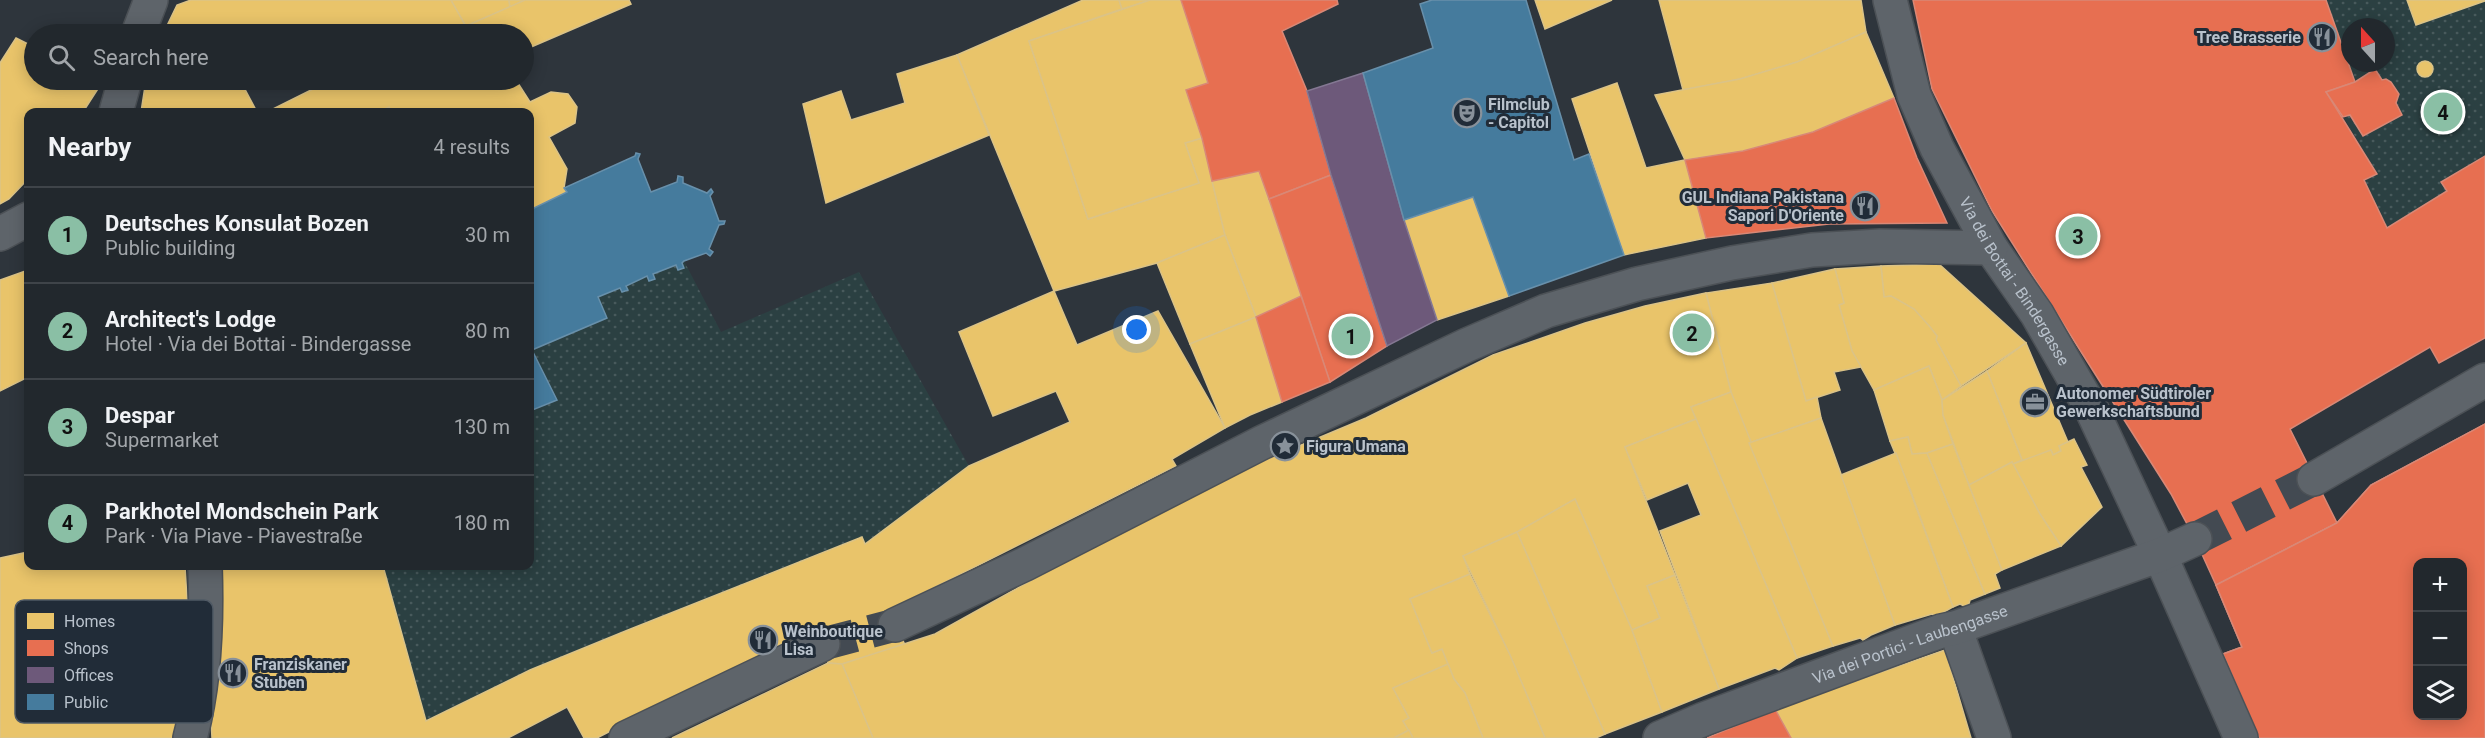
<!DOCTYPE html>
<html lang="en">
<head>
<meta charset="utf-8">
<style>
  body { margin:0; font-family:Roboto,sans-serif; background:#2a3035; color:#f1f3f6 }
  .controls { position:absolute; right:18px; bottom:18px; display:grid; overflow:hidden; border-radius:12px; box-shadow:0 3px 15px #0003 }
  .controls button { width:54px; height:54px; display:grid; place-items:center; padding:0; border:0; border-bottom:2px solid #3f4449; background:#22282d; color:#f1f3f6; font:30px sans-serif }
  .compass { position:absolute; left:2341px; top:18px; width:54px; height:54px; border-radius:50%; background:#22282d; box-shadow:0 3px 15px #0003; rotate:339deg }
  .you { position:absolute; left:1137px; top:330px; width:21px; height:21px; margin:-15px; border:4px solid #fff; border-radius:50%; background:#1a73e8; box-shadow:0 0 0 9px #1a73e833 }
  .badge { display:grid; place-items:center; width:39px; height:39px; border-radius:50%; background:#8abfa5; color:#111; font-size:20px; font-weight:700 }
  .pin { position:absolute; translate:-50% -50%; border:3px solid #fff; box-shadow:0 2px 6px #0006 }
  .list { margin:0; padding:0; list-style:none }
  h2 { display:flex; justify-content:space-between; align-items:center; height:78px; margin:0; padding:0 24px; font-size:26px }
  h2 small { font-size:20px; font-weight:400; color:#a2a6aa }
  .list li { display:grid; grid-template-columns:39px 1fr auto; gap:18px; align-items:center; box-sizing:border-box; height:96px; padding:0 24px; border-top:2px solid #3f4449 }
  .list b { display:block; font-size:22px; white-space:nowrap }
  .list p { margin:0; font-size:20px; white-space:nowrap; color:#a2a6aa }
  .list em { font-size:20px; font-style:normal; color:#a2a6aa }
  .icon { flex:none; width:33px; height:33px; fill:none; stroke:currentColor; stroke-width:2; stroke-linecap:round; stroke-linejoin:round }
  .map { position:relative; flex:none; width:2485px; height:738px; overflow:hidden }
  .search { position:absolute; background:#22282d; box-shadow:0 3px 15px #0003; left:24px; top:24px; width:510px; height:66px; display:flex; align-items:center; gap:15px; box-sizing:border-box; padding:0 21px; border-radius:33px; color:#a2a6aa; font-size:22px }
  .panel { position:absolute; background:#22282d; box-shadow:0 3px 15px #0003; left:24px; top:108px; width:510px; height:462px; border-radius:12px }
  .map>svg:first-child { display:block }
</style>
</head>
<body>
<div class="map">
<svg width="2485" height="738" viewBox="0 0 2485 738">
  <defs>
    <pattern id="park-dots" width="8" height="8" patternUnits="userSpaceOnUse" patternTransform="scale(1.5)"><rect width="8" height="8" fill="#2b4042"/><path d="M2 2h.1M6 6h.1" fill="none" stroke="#485a5c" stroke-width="1.8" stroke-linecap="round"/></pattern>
  </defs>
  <rect width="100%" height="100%" fill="#2e353c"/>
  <g fill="url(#park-dots)" fill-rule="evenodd">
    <path d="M2326,0h81l9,24 69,-23v155l-44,26 6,9 -60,37 -23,-48 13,-7 -33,-55 6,-3 13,21 39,-21 -6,-12 3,-9 -8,-12 -5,-3 -4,1 -7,-11 -20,13zM2350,27h36v36h-36z"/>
    <path d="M684,261l37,71 138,-60 110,194 -104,78 -3,-7 -332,133 -104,51 -43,-155h147v-155l27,-11 -25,-50 75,-32 -9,-21 22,-9 2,4 5,-2 -1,-4 21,-10 2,5 6,-2 -2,-5 23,-9 2,5 5,-2 -1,-5z"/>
  </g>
  <g fill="#e9c46a" stroke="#dbc387" stroke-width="1.5">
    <path d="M191,0h260l19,34h-126l-4,-8 -16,8h-161l14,-29z"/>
    <path d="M451,0h58l1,7 -44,19z"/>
    <path d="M509,0h16l-15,7z"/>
    <path d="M525,0h104l2,4 -107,46v-16h-54l-4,-8z"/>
    <path d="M1083,0h36l3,9 -93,32 59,178 111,-36 -14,-40 17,-5 23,97 -68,28 -103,28 -97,-236z"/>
    <path d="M1119,0h31l-28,9z"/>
    <path d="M1150,0h31l27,83 -22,7 16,48 -17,5 14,40 -111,36 -59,-178z"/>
    <path d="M1535,0h77l-67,29z"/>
    <path d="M1659,0h202l5,32 -69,30 -57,17 -57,11z"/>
    <path d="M2407,0h78v1l-69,24z"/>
    <path d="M1866,32l28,66 -81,34 -70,19 -58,9 -30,-65 85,-16 57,-17z"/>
    <path d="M16,38l18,9v33l69,1 -20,31h-55v67l-19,20 -9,5v-141z"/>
    <path d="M957,55l32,80 -163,68 -23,-99 38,-13 10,29 54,-17 -8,-29z"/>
    <circle cx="2425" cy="69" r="8"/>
    <path d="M146,80h94l17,32h-116z"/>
    <path d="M331,80h185l14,22 21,-10 17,2 9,13 -2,16 -26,14 18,32 -3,19 3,4 -37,18v-98h-138l-3,-5 -11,5h-111z"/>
    <path d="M1617,83l29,85 39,-8 21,78 -82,17 -52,-156z"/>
    <path d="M1259,171l42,125 -45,21 -31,-82 -13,-54z"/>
    <path d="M1473,197l36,99 -72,24 -33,-100z"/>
    <path d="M1225,235l31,82 -66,27 -33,-81z"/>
    <path d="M1939,264l87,79 -65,43 -25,-46 1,-4 -7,-9 -16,-18 -23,-13 -7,1 -3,-31z"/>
    <path d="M1881,266l3,31 7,-1 23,13 16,18 7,9 -1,4 25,46 -19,14 -13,-34 -55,24 -22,-39 -13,-46 5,-2 -9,-34z"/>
    <path d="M1835,269l9,34 -5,2 13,46 9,16 -27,5 6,18 -34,11 -34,-118z"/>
    <path d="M28,270v107l-28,14v-111z"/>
    <path d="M1772,283l34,118 11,-4 4,21 -72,25 -18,-51 -25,-99z"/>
    <path d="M1054,291l23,54 81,-34 67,117 -53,31 4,7 -287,144 16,35 -63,19 -14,-1 -13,-36 -218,111h-13l-17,-31 -59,31h-296l-3,-54 5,-118h169l43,155 104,-51 98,-40 234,-93 3,7 104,-78 101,-44 -14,-31 -63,25 -34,-84z"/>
    <path d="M1706,293l25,99 -40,15 5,12 -71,28 50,128 -28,11 13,32 -28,12 -57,-131 -58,33 -54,24 7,18 -60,25 22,54 10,-4 6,15 -55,24 16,30 -6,3 6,9 -15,8h-521l-31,-74 93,-30 176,-98 121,-62 134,-56 127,-63 92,-32 60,-17z"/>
    <path d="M1256,317l26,85 -32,13 -25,13 -35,-84z"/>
    <path d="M2026,343l42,99 -9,4 2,5 -8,4 -2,-5 -28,12 -36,-91z"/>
    <path d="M1929,366l13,34 1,15 10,29 -26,9 -15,1 -4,-17 -18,4 -16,-51z"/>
    <path d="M1987,371l35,89 -9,4 -1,-2 -43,23 -26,-70 -1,-15z"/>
    <path d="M1731,392l102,254 -36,12 -106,-251z"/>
    <path d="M1821,418l74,207 -24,10 -8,5 -3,-2 -27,8 -84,-203z"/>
    <path d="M1696,419l101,239 -18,12 -4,-2 -56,21 -59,-158 41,-16 -13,-32 -41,17 -22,-53z"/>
    <path d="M1908,437l4,17 15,-1 58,141 -15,6 -1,4 -5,2 -4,-2 -7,3 -43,-118 -20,-48z"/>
    <path d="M2074,439l13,26 -6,2 21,40 -41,39 -21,-32 -27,-50 38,-14 2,5 8,-4 -2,-5z"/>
    <path d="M1953,444l49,126 -7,4 5,14 -15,6 -58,-141z"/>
    <path d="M1896,453l57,154 -16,9 -5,-2 -37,11 -54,-150z"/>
    <path d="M2012,462l28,52 21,32 -59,24 -33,-85z"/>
    <path d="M1575,499l57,131 30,82 -57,22 -88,-202z"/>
    <path d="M1517,532l88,202 -9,4h-51l-35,-83 -47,-99z"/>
    <path d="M28,552v14h157l4,68 -8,104h-181v-180z"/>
    <path d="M1470,574l40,81 35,83h-62l-18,-45 -11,-14 -12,-30 -10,4 -22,-54z"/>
    <path d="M1675,575l44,114 -57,23 -30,-82 28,-12 -13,-32z"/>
    <path d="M1945,650l26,88h-180l-16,-29z"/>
    <path d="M828,663l14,1 31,74h-201z"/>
    <path d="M1448,664l6,15 11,14 18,45h-70l-10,-17 6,-3 -16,-30z"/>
    <path d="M1409,730l4,8h-19z"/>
  </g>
  <g fill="#e76f51" stroke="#d98876" stroke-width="1.5" fill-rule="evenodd">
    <path d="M1181,0h156l1,4 -56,27 25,60 24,84 -62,24 -10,-28 -47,10 -10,-43 -16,-48 22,-7z"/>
    <path d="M1913,0h413l29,82 -29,10 51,82 -13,6 23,48 60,-37 -6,-9 44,-26v182l-46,25 -9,-16 -140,82 47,94 -121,62 -21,-46 -24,-45 -179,-283 -60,-122z"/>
    <path d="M2375,69l7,11 4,-1 5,3 8,12 -3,9 6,12 -39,21 -13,-21 -7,2 -17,-25 29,-10z"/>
    <path d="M1894,98l23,60 30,65 -118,1 -123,14 -21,-78 58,-9 70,-19z"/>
    <path d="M1331,175l56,171 -57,36 -61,-183z"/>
    <path d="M1301,296l29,86 -48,20 -26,-85z"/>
    <path d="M2485,424v314h-226l-36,-84 19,-7 -26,-62 121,-62 34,-38zM2418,562h44v109l5,9 -5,3v33h-44v-11l-18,9 -27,-52 45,-23z"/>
    <path d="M2485,424v314h-226l-36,-84 19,-7 -26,-62 121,-62 34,-38zM2418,562h44v154h-44z"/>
    <path d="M1775,709l16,29h-84z"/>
  </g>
  <path fill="#6d597a" stroke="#847893" stroke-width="1.5" d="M1363,73l41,147 33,100 -50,26 -56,-171 -24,-84z"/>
  <g fill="#457b9d" stroke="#6890ab" stroke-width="1.5">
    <path d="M1432,0h94l48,160 15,-6 35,101 -115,41 -36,-99 -69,23 -41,-147 70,-25 -13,-44z"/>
    <path d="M636,153l4,1 -2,5 13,33 26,-10 1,-6 5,1v6l24,10 4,-4 2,3 -3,4 9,25h6l-1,3 -5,1 -10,24 4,3 -3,4 -4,-3 -22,8 -2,2 2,5 -6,2 -2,-5 -23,9 2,5 -6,2 -2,-5 -21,10 2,4 -6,2 -2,-4 -22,9 9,21 -75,32 25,50 -27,11v-201l37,-18 -3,-4 71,-32z"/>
  </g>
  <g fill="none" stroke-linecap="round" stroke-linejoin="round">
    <g stroke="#434a52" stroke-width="33" stroke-dasharray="33 16" stroke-linecap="butt">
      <path d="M2195,539l119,-60"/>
      <path d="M823,644l72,-19"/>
    </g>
    <g stroke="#4c5156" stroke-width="36">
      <g id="street">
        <path id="s1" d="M1890,0l24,95 23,53 54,100 46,66 55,96 68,145 81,183"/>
        <path d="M138,34l13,-34"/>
        <path d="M116,112l9,-32"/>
        <path d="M0,234l28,-15"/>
        <path d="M2314,479l171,-99"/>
        <path d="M895,625l130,-61 236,-121 206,-98 79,-34 91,-27 95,-21 80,-13 68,-4 111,2"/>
        <path d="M1955,628l39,110"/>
        <path d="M190,738c15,-55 17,-116 15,-172"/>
        <path d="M626,738l197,-94"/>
        <path id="s2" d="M1660,738l44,-19 237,-88 14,-3 205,-73 35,-16"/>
      </g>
    </g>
    <use href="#street" stroke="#5e646a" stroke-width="33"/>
  </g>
  <defs>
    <g id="restaurant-ring" transform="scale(1.5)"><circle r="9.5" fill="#212c38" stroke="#88919a" stroke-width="1.5"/><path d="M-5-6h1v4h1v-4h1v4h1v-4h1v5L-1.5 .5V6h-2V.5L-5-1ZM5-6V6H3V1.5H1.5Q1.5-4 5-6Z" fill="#88919a"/></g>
    <g id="theatre-ring" transform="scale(1.5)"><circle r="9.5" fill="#212c38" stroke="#88919a" stroke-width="1.5"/><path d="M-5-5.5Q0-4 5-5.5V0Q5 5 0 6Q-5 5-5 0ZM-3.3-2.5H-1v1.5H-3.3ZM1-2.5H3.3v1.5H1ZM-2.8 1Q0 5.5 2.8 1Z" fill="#88919a"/></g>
    <g id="office-ring" transform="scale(1.5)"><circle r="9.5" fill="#212c38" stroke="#88919a" stroke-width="1.5"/><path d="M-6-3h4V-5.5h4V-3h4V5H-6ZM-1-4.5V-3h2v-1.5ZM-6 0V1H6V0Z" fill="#88919a"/></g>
    <g id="sight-ring" transform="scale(1.5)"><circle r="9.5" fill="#212c38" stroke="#88919a" stroke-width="1.5"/><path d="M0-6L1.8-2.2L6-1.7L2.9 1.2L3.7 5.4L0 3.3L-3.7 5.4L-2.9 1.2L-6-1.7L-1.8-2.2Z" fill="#88919a"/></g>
  </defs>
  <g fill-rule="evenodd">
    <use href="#restaurant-ring" x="2322" y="37"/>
    <use href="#theatre-ring" x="1467" y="113"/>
    <use href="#restaurant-ring" x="1865" y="206"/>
    <use href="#office-ring" x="2035" y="402"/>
    <use href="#sight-ring" x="1285" y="446"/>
    <use href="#restaurant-ring" x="763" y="640"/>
    <use href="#restaurant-ring" x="233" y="673"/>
  </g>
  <g text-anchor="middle" stroke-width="6" stroke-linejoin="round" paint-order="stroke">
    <g font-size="16" font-weight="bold" fill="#b9c2cc" stroke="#212c38" text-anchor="start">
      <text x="2301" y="43" text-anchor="end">Tree Brasserie</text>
      <text x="1488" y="110">Filmclub<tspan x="1488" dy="18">- Capitol</tspan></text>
      <text x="1844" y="203" text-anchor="end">GUL Indiana Pakistana<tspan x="1844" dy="18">Sapori D'Oriente</tspan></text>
      <text x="2056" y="399">Autonomer Südtiroler<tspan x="2056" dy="18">Gewerkschaftsbund</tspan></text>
      <text x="1306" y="452">Figura Umana</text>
      <text x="784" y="637">Weinboutique<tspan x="784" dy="18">Lisa</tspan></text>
      <text x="254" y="670">Franziskaner<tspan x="254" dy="18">Stuben</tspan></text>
    </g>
    <g font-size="16" fill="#b9c2cc" stroke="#212c38">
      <text dy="6" stroke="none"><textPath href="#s1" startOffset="310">Via dei Bottai - Bindergasse</textPath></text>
      <text dy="6" stroke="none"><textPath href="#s2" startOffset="267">Via dei Portici - Laubengasse</textPath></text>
    </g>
  </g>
  <rect x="15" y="600" width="198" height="123" rx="9" fill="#212c38" stroke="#4f5964" stroke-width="1.5"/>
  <rect x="27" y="613" width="27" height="16" fill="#e9c46a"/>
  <rect x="27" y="640" width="27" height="16" fill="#e76f51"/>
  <rect x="27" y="667" width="27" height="16" fill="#6d597a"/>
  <rect x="27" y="694" width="27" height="16" fill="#457b9d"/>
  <g font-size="16" fill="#b9c2cc">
    <text x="64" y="627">Homes</text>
    <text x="64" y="654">Shops</text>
    <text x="64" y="681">Offices</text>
    <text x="64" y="708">Public</text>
  </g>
</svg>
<div class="controls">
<button>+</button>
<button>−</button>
<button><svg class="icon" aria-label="layers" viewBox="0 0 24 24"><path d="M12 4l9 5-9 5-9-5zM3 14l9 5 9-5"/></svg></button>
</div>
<svg class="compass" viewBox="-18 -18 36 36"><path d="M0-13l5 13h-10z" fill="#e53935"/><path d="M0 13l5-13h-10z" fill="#a2a6aa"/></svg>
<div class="you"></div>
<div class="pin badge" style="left:1351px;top:336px">1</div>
<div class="pin badge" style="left:1692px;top:333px">2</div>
<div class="pin badge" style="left:2078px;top:236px">3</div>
<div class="pin badge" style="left:2443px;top:112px">4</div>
<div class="search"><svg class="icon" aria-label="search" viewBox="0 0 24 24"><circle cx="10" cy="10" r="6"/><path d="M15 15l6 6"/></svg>Search here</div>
<section class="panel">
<h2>Nearby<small>4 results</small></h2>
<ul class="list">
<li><span class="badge">1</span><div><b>Deutsches Konsulat Bozen</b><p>Public building</p></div><em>30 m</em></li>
<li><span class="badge">2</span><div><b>Architect's Lodge</b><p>Hotel · Via dei Bottai - Bindergasse</p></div><em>80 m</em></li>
<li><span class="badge">3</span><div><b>Despar</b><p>Supermarket</p></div><em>130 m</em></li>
<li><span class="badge">4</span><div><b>Parkhotel Mondschein Park</b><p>Park · Via Piave - Piavestraße</p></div><em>180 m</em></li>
</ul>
</section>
</div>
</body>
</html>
